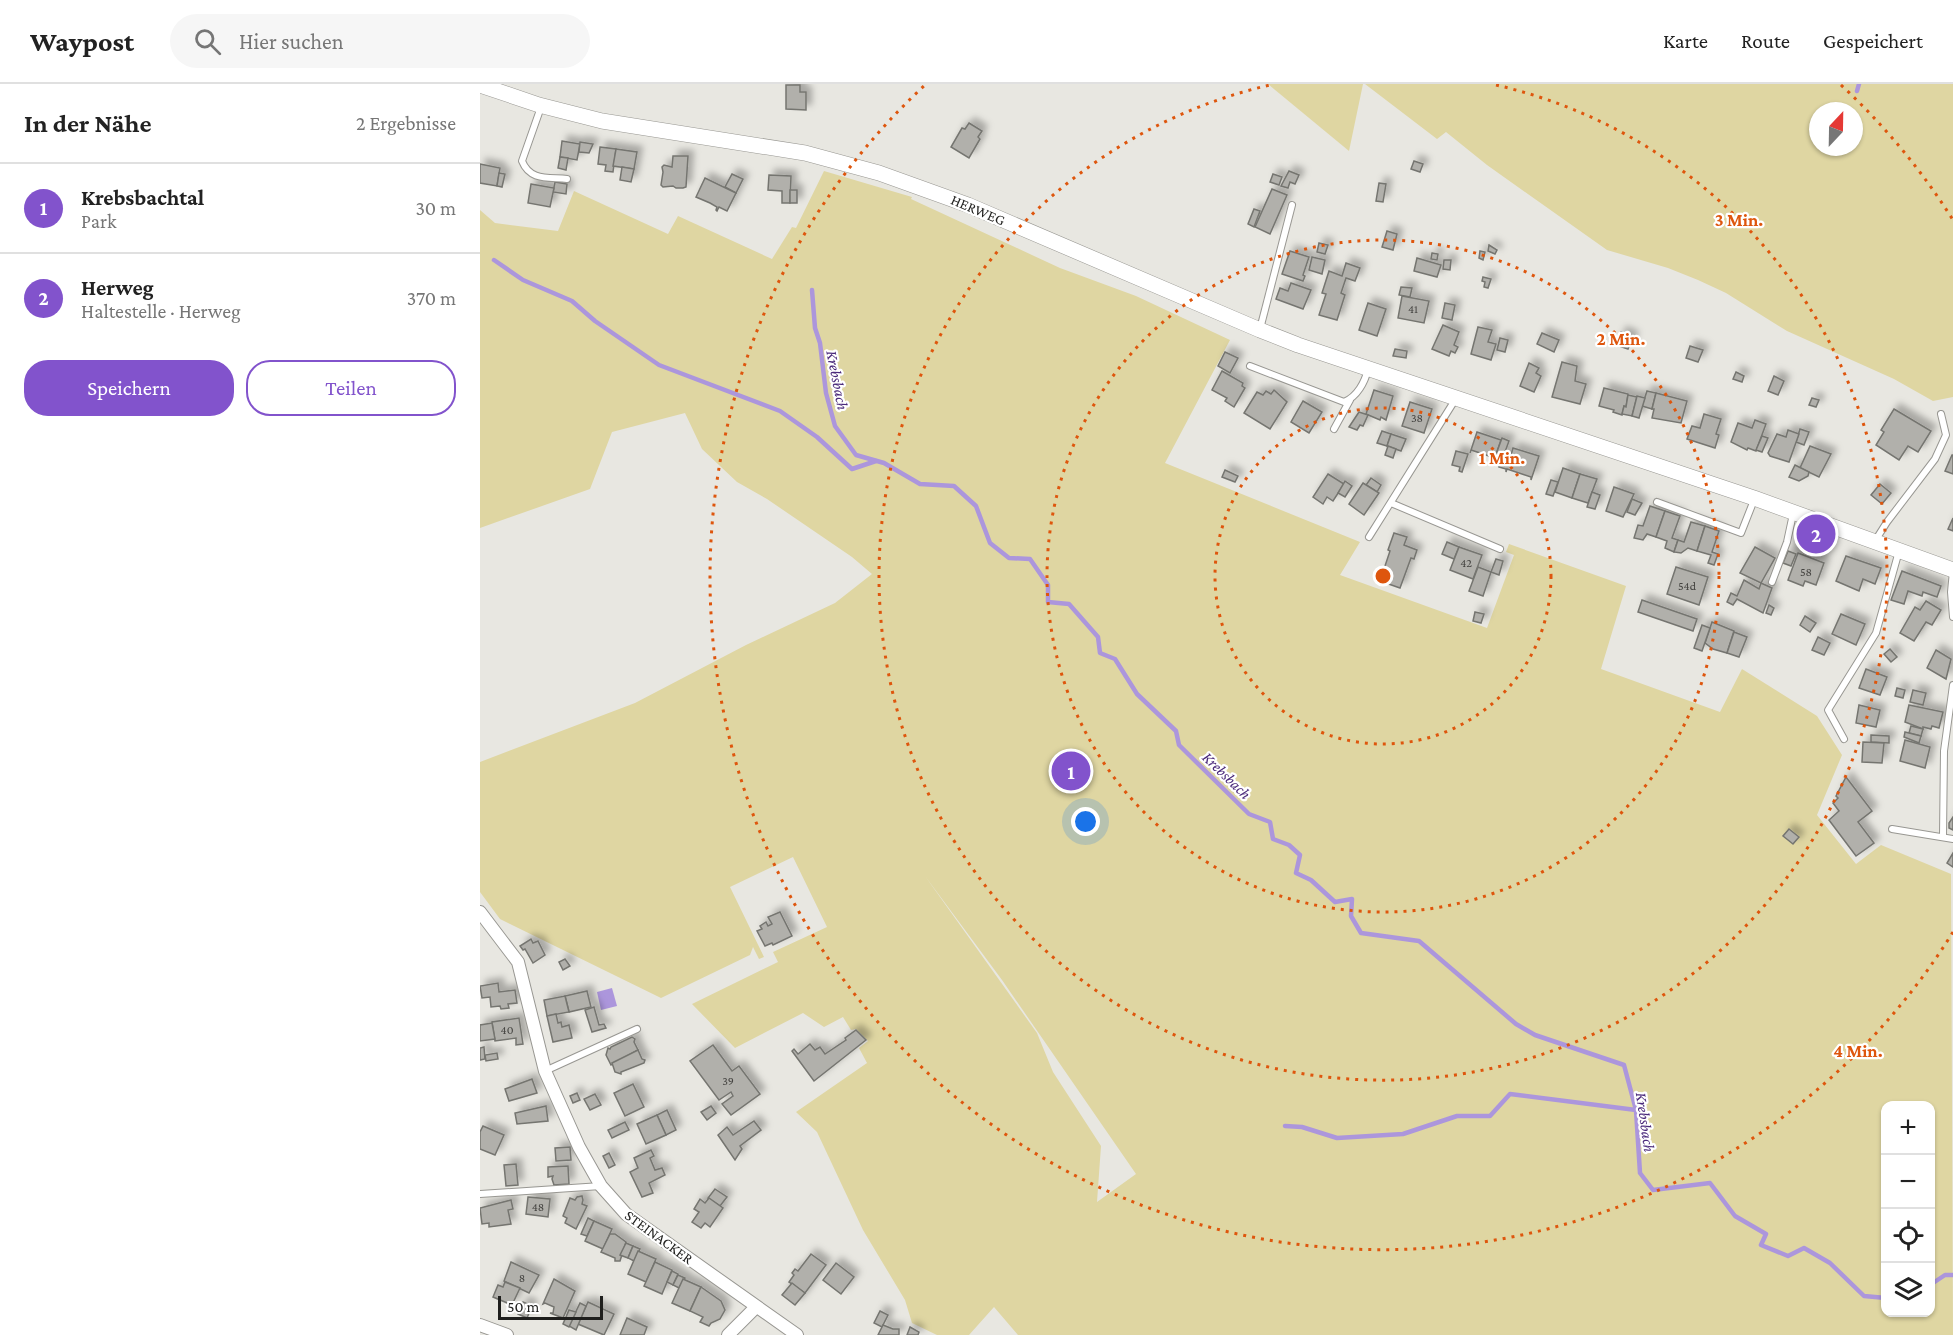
<!DOCTYPE html>
<html lang="de">
<head>
<meta charset="utf-8">
<style>
  body { margin:0; font-family:"Crimson Pro",serif; background:#f6f6f6; color:#222 }
  .controls { position:absolute; right:18px; bottom:18px; display:grid; overflow:hidden; border-radius:12px; box-shadow:0 2px 4px #0004 }
  .controls button { width:54px; height:54px; display:grid; place-items:center; padding:0; border:0; border-bottom:2px solid #e0e0e0; background:#fff; color:#222; font:30px sans-serif }
  .compass { position:absolute; left:1329px; top:18px; width:54px; height:54px; border-radius:50%; background:#fff; box-shadow:0 2px 4px #0004; rotate:22deg }
  .scale { position:absolute; left:18px; bottom:15px; width:105px; box-sizing:border-box; padding-left:6px; border:3px solid #1f1f1d; border-top:0; font-size:16px; line-height:21px; white-space:nowrap; color:#1f1f1d; -webkit-text-stroke:4px #fff; paint-order:stroke }
  .you { position:absolute; left:606px; top:738px; width:21px; height:21px; margin:-15px; border:4px solid #fff; border-radius:50%; background:#1a73e8; box-shadow:0 0 0 9px #1a73e833 }
  .badge { display:grid; place-items:center; width:39px; height:39px; border-radius:50%; background:#8253cc; color:#fff; font-size:20px; font-weight:700 }
  .pin { position:absolute; translate:-50% -50%; border:3px solid #fff; box-shadow:0 2px 6px #0006 }
  .list { margin:0; padding:0; list-style:none }
  h2 { display:flex; justify-content:space-between; align-items:center; height:78px; margin:0; padding:0 24px; font-size:26px }
  h2 small { font-size:20px; font-weight:400; color:#767676 }
  .list li { display:grid; grid-template-columns:39px 1fr auto; gap:18px; align-items:center; box-sizing:border-box; height:90px; padding:0 24px; border-top:2px solid #e0e0e0 }
  .list b { display:block; font-size:22px; white-space:nowrap }
  .list p { margin:0; font-size:20px; white-space:nowrap; color:#767676 }
  .list em { font-size:20px; font-style:normal; color:#767676 }
  .actions { display:flex; gap:12px; padding:18px 24px }
  .actions a { flex:1; padding:14px 0; border:2px solid #8253cc; border-radius:24px; text-align:center; font-size:21px; color:#8253cc }
  .actions .main { background:#8253cc; color:#fff }
  .icon { flex:none; width:33px; height:33px; fill:none; stroke:currentColor; stroke-width:2; stroke-linecap:round; stroke-linejoin:round }
  .map { position:relative; flex:none; width:1473px; height:1251px; overflow:hidden }
  header { display:flex; align-items:center; gap:36px; box-sizing:border-box; height:84px; padding:0 30px; background:#fff; border-bottom:2px solid #e0e0e0 }
  header strong { font-size:28px }
  nav { display:flex; gap:33px; margin-inline-start:auto; font-size:21px }
  .search { width:420px; height:54px; background:#f6f6f6; display:flex; align-items:center; gap:15px; box-sizing:border-box; padding:0 21px; border-radius:33px; color:#767676; font-size:22px }
  main { display:flex }
  aside { flex:1; background:#fff }
  .map>svg:first-child { display:block }
</style>
</head>
<body>
<header>
<strong>Waypost</strong>
<div class="search"><svg class="icon" aria-label="search" viewBox="0 0 24 24"><circle cx="10" cy="10" r="6"/><path d="M15 15l6 6"/></svg>Hier suchen</div>
<nav><a>Karte</a><a>Route</a><a>Gespeichert</a></nav>
</header>
<main>
<aside>
<h2>In der Nähe<small>2 Ergebnisse</small></h2>
<ul class="list">
<li><span class="badge">1</span><div><b>Krebsbachtal</b><p>Park</p></div><em>30 m</em></li>
<li><span class="badge">2</span><div><b>Herweg</b><p>Haltestelle · Herweg</p></div><em>370 m</em></li>
</ul>
<div class="actions"><a class="main">Speichern</a><a>Teilen</a></div>
</aside>
<div class="map">
<svg width="1473" height="1251" viewBox="0 0 1473 1251">
  <defs>
    <filter id="shadow"><feDropShadow dx="5.5" dy="-5.5" stdDeviation="3" flood-color="#0004"/></filter>
  </defs>
  <rect width="100%" height="100%" fill="#e8e7e1"/>
  <g fill="#dfd6a2" fill-rule="evenodd">
    <path d="M788,0h95l-14,67z"/>
    <path d="M885,0h588v313l-20,4 -39,-22 -107,-48 -61,-38 -28,-13 -30,-12 -61,-18 -120,-85 -41,-33 -9,7zM1338,27h36v36h-36z"/>
    <path d="M344,87l88,26 -1,2 149,69 76,28 94,44 -65,123 195,79 -20,33 147,53 27,-73 -8,-3 3,-8 117,42 -25,83 119,43 22,-43 75,47 25,39 -25,60 39,49 25,-19 70,29 2,461h-935l-24,-28 -25,28h-32l-25,-12 -7,-23 -42,-70 -46,-98 -21,-20 71,-49 -8,-15 9,-7 -12,-12 -5,1 -8,-13 -19,10 -21,-14 -68,35 -43,-44 86,-42 -5,-10 54,-25 -34,-70 -63,30 34,70 -5,2 -6,-12 -3,8 -89,43 -161,-79 -20,-27v-130l155,-59 111,-58 89,-42 37,-29 -20,-17 -85,-58 -30,-17 -35,-33 -17,-36 -73,19 -22,57 -110,39v-318l15,13 63,8 16,-40 94,43 10,-18 94,43 20,-32 4,1zM445,792l77,104 134,194 -39,28 4,-56 -48,-74 -16,-39zM1406,1022h44v206h-44z"/>
  </g>
  <path fill="#ac96dc" d="M132,904l5,18 -16,4 -4,-18z"/>
  <g fill="none" stroke-linecap="round" stroke-linejoin="round">
    <g stroke="#ac96dc" stroke-width="4.5">
      <path d="M1377,7l2,-7"/>
      <path d="M14,176l29,20 49,21 23,20 64,44 121,46 37,26 35,32 24,-8"/>
      <path d="M332,206l3,38 5,15 6,50 9,33 21,29 28,8 36,21 34,2 22,20 14,37 19,15 21,1 18,26v17l21,2 29,33 2,16 15,6 22,35 39,37 3,14 70,69 21,8 3,17 16,6 11,10 -4,18 15,7 24,22 17,-3 -1,17 10,17 58,8 97,83 19,11 89,30 12,45 4,63 13,17 57,-7 25,33 31,18 -5,11 27,11 16,-8 26,15 34,33 22,2"/>
      <path d="M805,1042l17,1 35,11 66,-4 54,-18h33l20,-22 126,16"/>
      <path d="M1450,1201l15,-10h8"/>
    </g>
  </g>
  <g fill="#b1b0ab" stroke="#757570" stroke-width="1.5" filter="url(#shadow)">
    <path d="M306,1h14v7h6v18l-20,-1z"/>
    <path d="M489,39l13,8 -4,6 2,2 -11,19 -18,-11 11,-19 3,1z"/>
    <path d="M82,57l18,3 -3,16 -17,-3z"/>
    <path d="M100,58l13,2 -4,9 -10,-1z"/>
    <path d="M120,63l16,2 -3,23 -8,-1 1,-6 -8,-1z"/>
    <path d="M136,65l21,3 -3,17 -21,-3z"/>
    <path d="M193,72h15l-2,31 -3,1h-7l-3,-2 -10,1 -2,-2 2,-13 -1,-5 2,-2 8,2z"/>
    <path d="M80,73l8,1 -2,12 -8,-2z"/>
    <path d="M934,77l9,3 -3,8 -9,-3z"/>
    <path d="M0,80l20,4 -3,18 -17,-3z"/>
    <path d="M142,83l12,2 -3,13 -11,-2z"/>
    <path d="M809,87l10,4 -4,9 -5,-2 -2,6 -7,-2z"/>
    <path d="M19,89l6,1 -3,13 -5,-1z"/>
    <path d="M252,90l11,5 -7,14 -11,-6z"/>
    <path d="M793,90l9,3 -3,8 -9,-3z"/>
    <path d="M289,91l22,1 -1,27h-8v-12l-14,-1z"/>
    <path d="M225,94l31,15 -9,18 -8,-4 -2,4 -1,-1 1,-3 -7,-4 -14,-6z"/>
    <path d="M75,98l12,2 -1,10 -13,-2z"/>
    <path d="M899,99l7,1 -3,18 -7,-1z"/>
    <path d="M51,100l23,4 -4,19 -22,-4z"/>
    <path d="M792,105l15,6 -17,39 -15,-7z"/>
    <rect x="310" y="106" width="7" height="13"/>
    <path d="M774,125l6,2 -6,16 -6,-3z"/>
    <path d="M907,147l10,3 -4,16 -11,-3z"/>
    <path d="M839,159l9,2 -3,9 -8,-2z"/>
    <path d="M1009,161l8,5 -2,4 -7,-3z"/>
    <path d="M810,167l19,6 -6,18 2,1 -2,5 -21,-7z"/>
    <path d="M1000,167l5,1 -2,8 -4,-2z"/>
    <path d="M952,169l6,1 -1,6 -6,-1z"/>
    <path d="M832,173l13,3 -3,14 -13,-4z"/>
    <path d="M937,174l24,7 -4,12 -23,-6z"/>
    <path d="M964,176h7l-1,10 -7,-1z"/>
    <path d="M866,179l14,5 -5,13 -9,-3 -5,15 4,2 -8,25 -18,-5 7,-21 -4,-1 7,-22 13,5z"/>
    <path d="M1003,193l8,2 -3,9 -4,-1 1,-5 -3,-1z"/>
    <path d="M811,199l20,7 -8,19 -27,-10 4,-11 8,3z"/>
    <path d="M921,203l11,1 -2,9 -11,-2z"/>
    <path d="M922,212l27,5 -5,22 -26,-5z"/>
    <path d="M888,219l18,6 -9,27 -18,-6z"/>
    <path d="M965,219l10,2 -3,15 -10,-2z"/>
    <path d="M963,241l16,7 -5,13 4,2 -3,6 -4,-2 -2,5 -17,-7z"/>
    <path d="M998,243l14,3 -4,12 8,2 -5,16 -20,-6z"/>
    <path d="M1141,248l12,5 -5,12 -12,-4z"/>
    <path d="M1062,249l17,7 -5,12 -17,-8z"/>
    <path d="M1020,254l8,2 -3,12 -8,-2z"/>
    <path d="M1210,262l13,4 -5,12 -12,-4z"/>
    <path d="M915,265l12,2 -1,7 -13,-2z"/>
    <path d="M745,268l13,6 -8,15 -12,-7z"/>
    <path d="M1082,278l15,4 -2,15 11,3 -6,20 -28,-7z"/>
    <path d="M1049,279l10,5 -3,5 5,3 -7,16 -14,-6z"/>
    <path d="M742,287l21,12 -1,3 3,2 -11,19 -9,-6 2,-3 -15,-8z"/>
    <path d="M1256,288l8,4 -2,6 -9,-3z"/>
    <path d="M1294,292l10,5 -6,14 -10,-4z"/>
    <path d="M1124,304l24,6 -2,13 -2,-1 -2,9 -9,-3 1,-2 -15,-4z"/>
    <path d="M794,306l13,12 -17,27 -26,-16 13,-21 6,3 3,-4 5,3z"/>
    <path d="M894,306l19,6 -7,24 -5,-3 -1,3 -14,-6z"/>
    <path d="M1167,307l9,2 -4,16 -10,-3z"/>
    <path d="M1176,309l31,8 -6,22 -29,-5 2,-9h-2z"/>
    <path d="M1148,311l9,2 -5,19 -10,-2 2,-8 2,1z"/>
    <path d="M1157,312l8,2 -6,20 -7,-2z"/>
    <path d="M1332,314l7,2 -3,7 -7,-2z"/>
    <path d="M823,317l19,11 -13,21 -18,-11z"/>
    <path d="M930,318l22,7 -8,24 -22,-7z"/>
    <path d="M1414,325l37,22 -13,21 -10,-6 -9,14 -23,-15 8,-13 -3,-2z"/>
    <path d="M879,328l9,3 -5,11 -3,-1 -3,5 -8,-3z"/>
    <path d="M1224,330l17,5 -5,15 3,1 -4,13 -28,-9 5,-13 8,2z"/>
    <path d="M1275,336l11,4 -10,27 -8,-3 -1,2 -16,-8 7,-19 14,5z"/>
    <path d="M1320,345l9,3 -5,13 -8,-3z"/>
    <path d="M1308,346l11,4 -10,28 -19,-6 -2,-3 9,-19 9,3z"/>
    <path d="M902,347l9,3 -4,12 -10,-3z"/>
    <path d="M997,348l24,8 -7,20 1,-2 -24,-8 -1,3z"/>
    <path d="M911,350l15,5 -5,12 -14,-5z"/>
    <path d="M1282,352l6,2 -6,14 -6,-2z"/>
    <path d="M1022,354l7,3 -8,22 -7,-3z"/>
    <path d="M908,362l8,3 -3,9 -8,-3z"/>
    <path d="M1330,362l21,8 -12,23 -19,-9z"/>
    <path d="M1033,364l26,8 -8,24v-3l-24,-8 -1,3v-3l-7,-2 5,-14 7,2z"/>
    <path d="M976,367l12,3 -6,18 -3,-1 1,-4 -8,-2z"/>
    <path d="M1472,371h1v19l-8,-3z"/>
    <path d="M1315,381l14,7 -1,4 -9,5 -10,-4z"/>
    <path d="M1083,384l17,6 -8,24 -17,-6z"/>
    <path d="M745,386l13,6 -3,6 -13,-5z"/>
    <path d="M848,390l16,10 -11,17 -6,-4 -4,7 -10,-7z"/>
    <path d="M1100,390l17,5 -9,24 -16,-5z"/>
    <path d="M891,394l10,7 -4,7 -11,-7z"/>
    <path d="M1071,396l7,2 -5,14 -7,-2z"/>
    <path d="M865,397l7,5 -7,11 -7,-4z"/>
    <path d="M883,399l16,10 -15,22 -15,-11z"/>
    <path d="M1400,400l11,9 -9,11 -11,-9z"/>
    <path d="M1134,403l20,7 -11,23 -17,-6z"/>
    <path d="M1112,408l8,3 -5,14 -8,-2z"/>
    <path d="M1152,415l10,4 -7,12 -8,-3z"/>
    <path d="M1170,422l15,5 -9,26 -9,-3 -4,6 -9,-2 4,-13 5,1z"/>
    <path d="M1185,427l15,5 -8,22 6,2 -4,12 -9,-4 2,-7 -11,-4z"/>
    <path d="M1473,434v13l-5,-2z"/>
    <path d="M1211,438l14,4 -8,25 -9,-3 -7,5 -7,-1 4,-12 6,2z"/>
    <path d="M1225,442l14,5 -7,21 6,2 -4,11 -6,-2 3,-8 -14,-4z"/>
    <path d="M914,449l13,4 -3,8 13,5 -3,9 -3,-1 -11,30 -20,-7 10,-30 -2,-1z"/>
    <path d="M967,458l12,5 -5,12 -12,-5z"/>
    <path d="M979,463l23,8 -9,24 -23,-9z"/>
    <path d="M1275,463l20,11 -14,25 -21,-10z"/>
    <path d="M1308,467l8,3 -5,12 -8,-3z"/>
    <path d="M1318,469l26,10 -8,22 -11,-4 -2,5 -15,-6z"/>
    <path d="M1366,472l35,12 -6,16 -12,-5 -4,12 -23,-10z"/>
    <path d="M1016,475l7,2 -4,14 -8,-3z"/>
    <path d="M998,483l13,5 -8,24 -14,-5z"/>
    <path d="M1196,483l32,10 -9,28 -32,-11z"/>
    <path d="M1422,487l39,15 -4,11 -14,-5 -1,4 -14,-5 -4,13 -13,-4z"/>
    <path d="M1264,496l15,9 2,-6 11,5 -9,25 -26,-14 -4,6 -6,-3 4,-9 6,3z"/>
    <path d="M1162,516l55,19 -4,12 -55,-19z"/>
    <path d="M1446,517l15,9 -9,15 -6,-3 -12,19 -14,-8 15,-26 5,3z"/>
    <path d="M1289,521l5,3 -3,7 -5,-2z"/>
    <path d="M995,528l9,2 -3,9 -8,-2z"/>
    <path d="M1361,530l24,10 -9,21 -24,-11z"/>
    <path d="M1325,532l11,7 -6,9 -10,-7z"/>
    <path d="M1232,538l22,9 -7,22 -14,-4 -8,-6z"/>
    <path d="M1222,541l8,3 -8,23 -8,-3z"/>
    <path d="M1254,548l13,5 -8,20 -12,-4z"/>
    <path d="M1338,553l12,6 -6,12 -12,-5z"/>
    <path d="M1410,565l7,8 -6,5 -7,-8z"/>
    <path d="M1456,566l15,9 -5,20 -19,-11z"/>
    <path d="M1386,585l21,8 -7,18 -21,-7z"/>
    <path d="M1417,604l8,2 -2,8 -8,-2z"/>
    <path d="M1433,606l13,3 -3,12 -13,-3z"/>
    <path d="M1379,621l21,5 -4,17 -20,-4z"/>
    <path d="M1429,621l34,7 -4,16 -7,-2 -1,3 -8,-2v2l-18,-7z"/>
    <path d="M1431,642l12,3 -2,7 -12,-3z"/>
    <path d="M1425,648l16,4 -2,7 -15,-6z"/>
    <path d="M1391,651l18,1v7l-18,-1z"/>
    <path d="M1425,656l25,7 -5,21 -25,-7z"/>
    <path d="M1383,658l21,1 -2,20 -20,-1z"/>
    <path d="M1366,693l26,34 -14,11 16,21 -18,13 -27,-36 10,-9 -6,-8 5,-5 -2,-2z"/>
    <path d="M1473,733v13l-4,-2v-5z"/>
    <path d="M1309,745l10,8 -6,7 -10,-8z"/>
    <path d="M1473,769v14l-6,-4z"/>
    <path d="M300,828l12,24 -19,9 -1,-2 -7,3 -8,-15 5,-2 -2,-3 6,-4 2,4 4,-2 -4,-7z"/>
    <path d="M51,855l2,4 5,-2 7,14 -12,8 -8,-14 -2,1 -3,-4z"/>
    <path d="M85,875l5,7 -7,4 -4,-8z"/>
    <path d="M18,899l1,9 16,-2 2,13 -9,1 1,4 -8,1 -1,-3 -9,1 -1,-10 -8,1 -2,-12z"/>
    <path d="M107,907l4,16 -22,5 -4,-16z"/>
    <path d="M85,912l4,16 -22,4 -3,-16z"/>
    <path d="M114,923l5,18 5,-1 2,4 -14,4 -7,-22z"/>
    <path d="M76,930l2,9 3,-1 1,5 7,-2 3,13 -19,4 -6,-26z"/>
    <path d="M39,934l4,26 -7,1v-7l-21,3 -3,-19z"/>
    <path d="M12,939l3,16 -15,2v-16z"/>
    <path d="M376,946l10,10 -52,41 -22,-30 2,-2 4,5 12,-10 5,6 5,-3 5,7 21,-14 -1,-2z"/>
    <path d="M152,953l3,2 -1,3 4,8 -27,15 -5,-10 2,-7 2,1 1,-2z"/>
    <path d="M233,961l19,26 7,-5 21,28 -29,21 -9,-11 11,-8 -2,-4 -12,8 -29,-39z"/>
    <path d="M4,963l1,12 -5,1v-12z"/>
    <path d="M158,966l4,9 3,1 -1,3 -23,9v2l-6,-2 -3,-9z"/>
    <path d="M17,969l1,6 -12,2 -1,-6z"/>
    <path d="M52,995l5,14 -28,8 -4,-12z"/>
    <path d="M153,1000l11,23 -19,9 -11,-23z"/>
    <path d="M97,1009l3,7 -7,3 -3,-7z"/>
    <path d="M115,1010l6,11 -11,5 -6,-11z"/>
    <path d="M66,1022l2,15 -31,3 -2,-11z"/>
    <path d="M231,1022l5,7 -9,7 -6,-8z"/>
    <path d="M187,1026l9,20 -10,5 -9,-20z"/>
    <path d="M177,1031l9,20 -20,9 -9,-20z"/>
    <path d="M274,1037l7,9 -21,16 2,3 -7,11 -17,-25 9,-8 6,8z"/>
    <path d="M145,1038l4,8 -17,8 -4,-8z"/>
    <path d="M3,1042l21,9 -9,20 -15,-6v-17z"/>
    <path d="M90,1063l1,13 -15,1 -1,-13z"/>
    <path d="M171,1066l3,6 -4,2 5,12 7,-2 3,7 -16,8 4,10 -11,4 -12,-25 8,-4 -4,-10z"/>
    <path d="M129,1069l6,12 -6,3 -6,-12z"/>
    <path d="M36,1080l2,21 -12,1 -2,-21z"/>
    <path d="M88,1082l1,18 -15,1 -2,-6 1,-3 -5,1v-10z"/>
    <path d="M235,1105l12,8 -7,9 -12,-8z"/>
    <path d="M102,1112l1,4 -1,4 5,2 -11,23 -11,-6 2,-5 -4,-2 7,-18 5,2 2,-3z"/>
    <path d="M48,1113l22,2 -2,18 -22,-3z"/>
    <path d="M229,1114l14,10 -13,19 -5,-4 -4,5 -9,-6 7,-10 -5,-3 6,-10 5,4z"/>
    <path d="M31,1116l2,9 -5,1 3,14 -22,3v-4l-7,1 -2,-16z"/>
    <path d="M108,1134l6,3 -7,15 -6,-2z"/>
    <path d="M114,1137l18,8 -9,20 -18,-8z"/>
    <path d="M130,1150h5l11,8 -6,19h-5v-3l-14,-6z"/>
    <path d="M146,1159l7,3 -5,12 -8,-3z"/>
    <path d="M153,1162l7,3 -6,12 -6,-3z"/>
    <path d="M158,1167l18,8 -10,23 -18,-8z"/>
    <path d="M331,1170l15,11 -21,28 -16,-11 5,-7 -2,-2 3,-4 3,2z"/>
    <path d="M31,1178l28,13 -10,18 -25,-12z"/>
    <path d="M175,1178l17,8 -10,24 -18,-8z"/>
    <path d="M356,1179l18,14 -13,17 -18,-14z"/>
    <path d="M192,1187l6,3 -5,11 -6,-3z"/>
    <path d="M198,1191l7,3 -6,10 -6,-3z"/>
    <path d="M74,1195l21,12 -12,27 -13,-5h3l1,-6 -9,-4 -2,1z"/>
    <path d="M203,1195l18,8 -11,24 -18,-8z"/>
    <path d="M25,1198l15,6 -8,17 -19,-8 5,-12 5,2z"/>
    <path d="M312,1199l13,10 -10,12 -13,-10z"/>
    <path d="M221,1203l20,14 4,9 -5,9 -9,4 -2,3 -9,-4 3,-5 -13,-6z"/>
    <path d="M43,1218l9,4 -5,12 -9,-4z"/>
    <path d="M108,1218l26,12 -10,21 -26,-11z"/>
    <path d="M100,1219l6,3 -10,24 -7,-4z"/>
    <path d="M89,1226l7,2 -7,15 -6,-3z"/>
    <path d="M400,1227l8,4 -6,12 -8,-4z"/>
    <path d="M147,1234l20,9 -3,8h-24z"/>
    <path d="M403,1241l10,4h6v6h-21z"/>
    <path d="M430,1243l9,5 -1,3h-11z"/>
  </g>
  <g fill="none" stroke-linecap="round" stroke-linejoin="round">
    <g stroke="#989792" stroke-width="8">
      <g id="service">
        <path d="M61,23l-19,54c8,20 26,16 45,18"/>
        <path d="M780,245l32,-124"/>
        <path d="M770,282l94,36c13,-5 21,-20 24,-33"/>
        <path d="M854,345l16,-29"/>
        <path d="M1177,418l84,31 13,-33"/>
        <path d="M911,419l109,46"/>
        <path d="M889,453l86,-137"/>
        <path d="M1395,457l12,-19 48,-63 11,-24 -5,-21"/>
        <path d="M1473,487l-2,21 2,25"/>
        <path d="M1292,498l15,-40 6,-28"/>
        <path d="M1364,655l-16,-29 48,-77 23,-82"/>
        <path d="M1412,745l61,10"/>
        <path d="M1463,752l1,-85 9,-66"/>
        <path d="M65,987l92,-42"/>
        <path d="M0,1110l121,-8"/>
      </g>
    </g>
    <g stroke="#989792" stroke-width="14">
      <g id="minor">
        <path d="M0,828l38,50 27,109 34,76 22,39 25,28 171,121"/>
        <path d="M0,1241l27,10"/>
        <path d="M248,1251l28,-28"/>
      </g>
    </g>
    <g stroke="#989792" stroke-width="16">
      <path id="tertiary" d="M0,1l59,20 63,16 203,32 74,20 89,32 292,125 38,15 456,153 199,72"/>
    </g>
    <use href="#service" stroke="#fff" stroke-width="6"/>
    <use href="#minor" stroke="#fff" stroke-width="12"/>
    <use href="#tertiary" stroke="#fff" stroke-width="15"/>
  </g>
  <g fill="none" stroke="#de560d" stroke-width="3" stroke-dasharray="3 6">
    <circle cx="903" cy="492" r="168"/>
    <circle cx="903" cy="492" r="336"/>
    <path d="M1016 1A504 504 0 1 1 790 1"/>
    <path d="M1473 848A672 672 0 1 1 445 1M1361 1A672 672 0 0 1 1473 136"/>
  </g>
  <g text-anchor="middle" stroke-width="4.5" stroke-linejoin="round" paint-order="stroke">
    <g font-size="12" fill="#444340">
      <text x="933" y="229">41</text>
      <text x="937" y="338">38</text>
      <text x="986" y="483">42</text>
      <text x="1326" y="492">58</text>
      <text x="1207" y="506">54d</text>
      <text x="27" y="950">40</text>
      <text x="248" y="1001">39</text>
      <text x="58" y="1127">48</text>
      <text x="42" y="1198">8</text>
    </g>
    <g font-size="15" fill="#1f1f1d" stroke="#fff">
      <text transform="translate(498 126) rotate(23)" y="5">HERWEG</text>
      <text transform="translate(179 1153) rotate(36)" y="5">STEINACKER</text>
    </g>
    <g font-size="16" font-style="italic" fill="#4b2a7b" stroke="#fff">
      <text transform="translate(358 296) rotate(79)" y="6">Krebsbach</text>
      <text transform="translate(747 691) rotate(44)" y="6">Krebsbach</text>
      <text transform="translate(1166 1038) rotate(82)" y="6">Krebsbach</text>
    </g>
  </g>
  <circle cx="903" cy="492" r="9" fill="#de560d" stroke="#fff" stroke-width="3"/>
  <g font-size="18" text-anchor="middle" font-weight="bold" fill="#de560d" stroke="#fff" stroke-width="4.5" stroke-linejoin="round" paint-order="stroke">
    <text x="1259" y="142">3 Min.</text>
    <text x="1141" y="261">2 Min.</text>
    <text x="1022" y="380">1 Min.</text>
    <text x="1378" y="973">4 Min.</text>
  </g>
</svg>
<div class="controls">
<button>+</button>
<button>−</button>
<button><svg class="icon" aria-label="locate" viewBox="0 0 24 24"><circle cx="12" cy="12" r="6"/><path d="M12 2v4M12 18v4M2 12h4M18 12h4"/></svg></button>
<button><svg class="icon" aria-label="layers" viewBox="0 0 24 24"><path d="M12 4l9 5-9 5-9-5zM3 14l9 5 9-5"/></svg></button>
</div>
<svg class="compass" viewBox="-18 -18 36 36"><path d="M0-13l5 13h-10z" fill="#e53935"/><path d="M0 13l5-13h-10z" fill="#767676"/></svg>
<div class="scale">50 m</div>
<div class="you"></div>
<div class="pin badge" style="left:591px;top:687px">1</div>
<div class="pin badge" style="left:1336px;top:450px">2</div>
</div>
</main>
</body>
</html>
